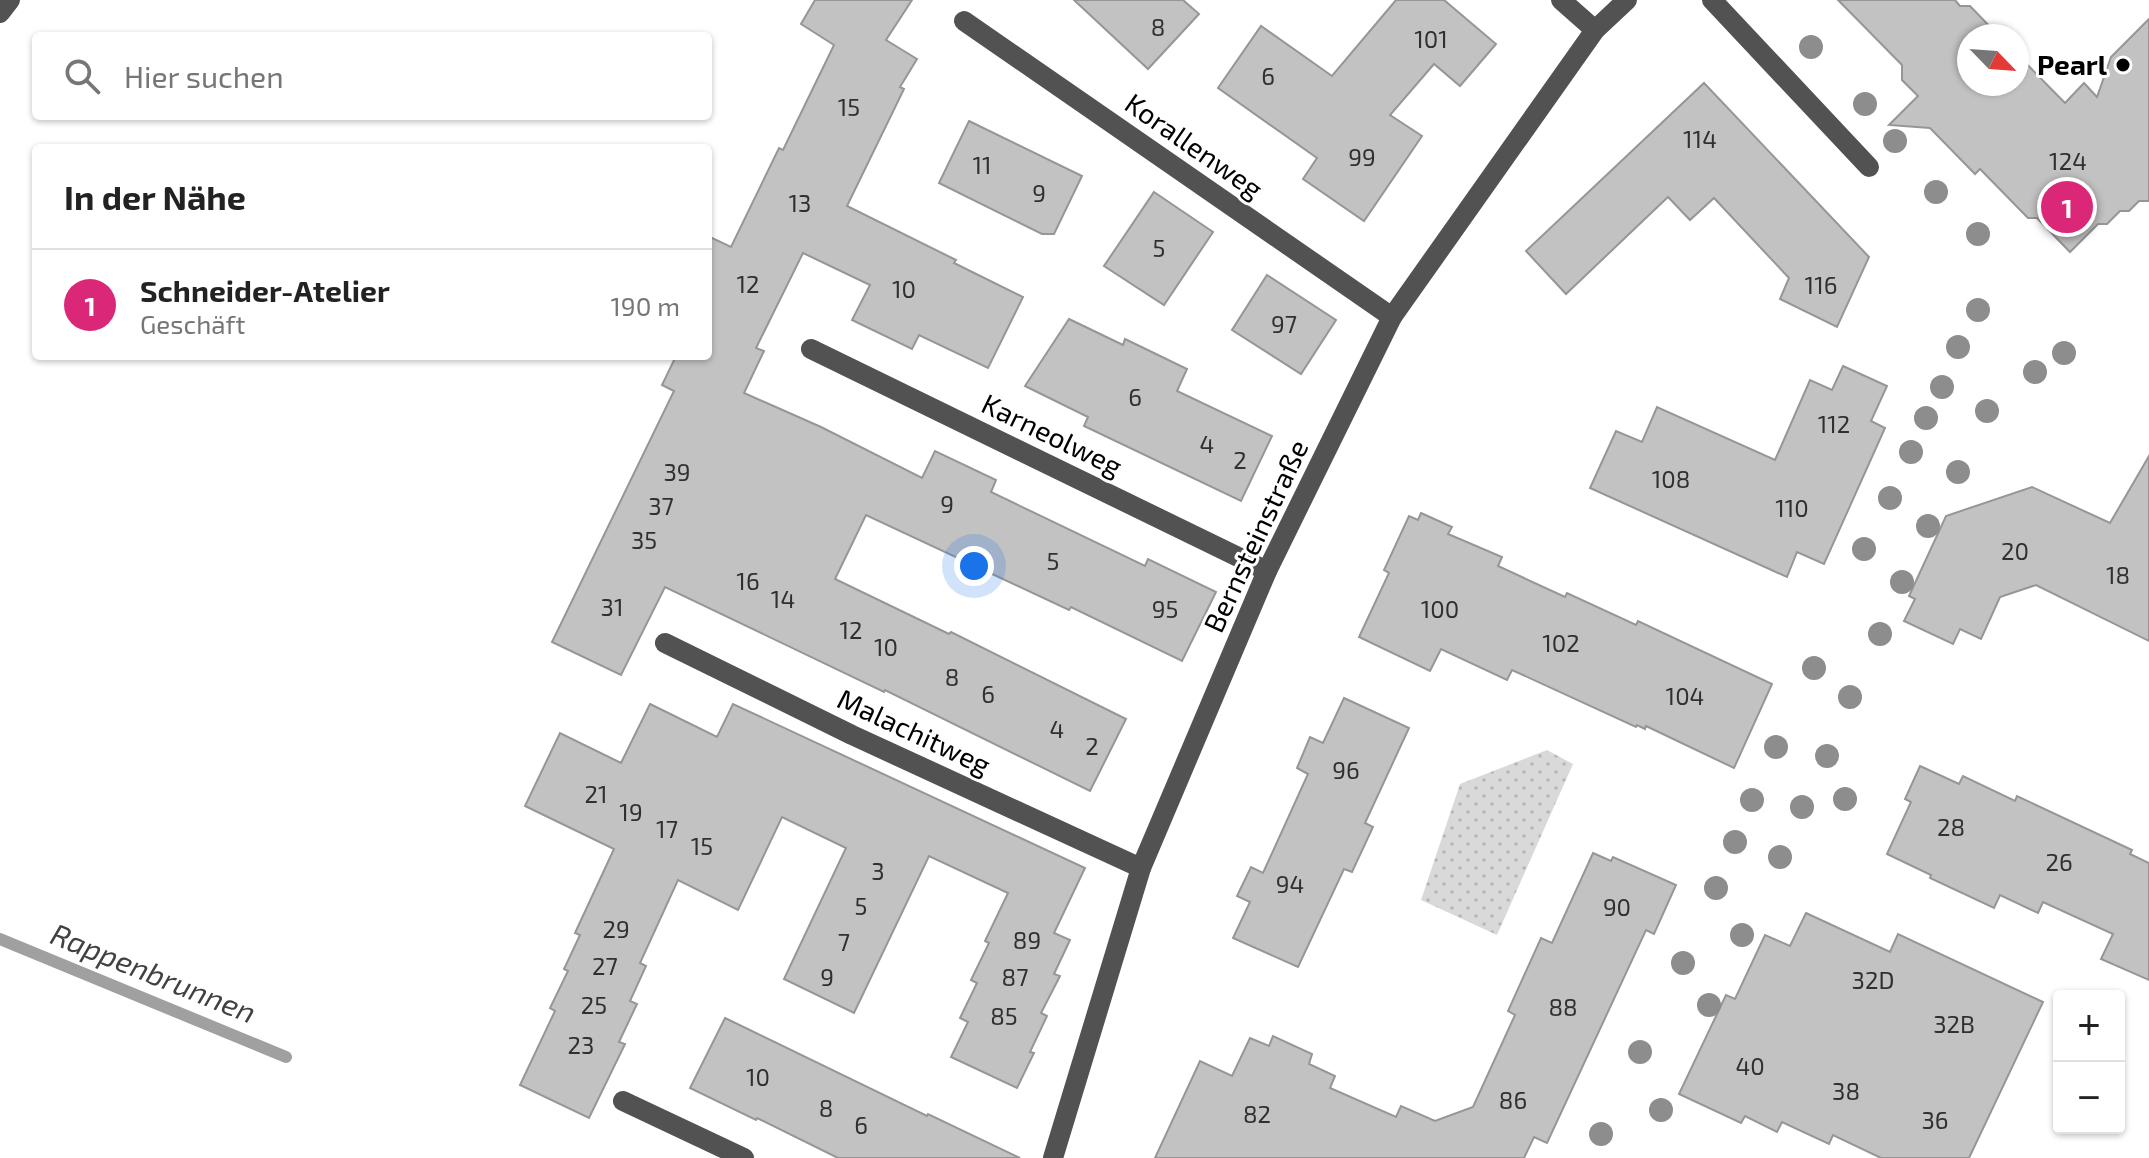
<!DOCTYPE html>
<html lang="de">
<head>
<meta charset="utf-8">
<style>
  body { margin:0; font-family:"Exo 2",sans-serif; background:#f6f6f6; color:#222 }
  .controls { position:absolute; right:24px; bottom:24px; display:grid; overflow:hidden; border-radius:8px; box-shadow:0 2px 6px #0004 }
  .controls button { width:72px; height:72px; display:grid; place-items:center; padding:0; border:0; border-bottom:2px solid #e0e0e0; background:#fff; color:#222; font:40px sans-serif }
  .compass { position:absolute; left:1957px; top:24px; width:72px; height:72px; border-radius:50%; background:#fff; box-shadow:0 2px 6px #0004; rotate:115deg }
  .you { position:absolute; left:974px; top:566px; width:28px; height:28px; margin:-20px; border:6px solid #fff; border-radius:50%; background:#1a73e8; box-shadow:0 0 0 12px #1a73e833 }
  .badge { display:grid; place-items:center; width:52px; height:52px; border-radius:50%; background:#db2777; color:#fff; font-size:26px; font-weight:700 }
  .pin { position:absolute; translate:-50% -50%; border:4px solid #fff; box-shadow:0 2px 8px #0006 }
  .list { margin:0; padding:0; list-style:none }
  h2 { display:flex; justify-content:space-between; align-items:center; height:104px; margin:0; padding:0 32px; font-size:34px }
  h2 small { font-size:26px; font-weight:400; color:#767676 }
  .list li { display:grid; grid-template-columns:52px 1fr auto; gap:24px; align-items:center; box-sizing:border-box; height:112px; padding:0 32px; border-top:2px solid #e0e0e0 }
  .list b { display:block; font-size:30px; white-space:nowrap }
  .list p { margin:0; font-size:26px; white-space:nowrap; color:#767676 }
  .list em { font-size:26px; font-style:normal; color:#767676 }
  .icon { flex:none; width:44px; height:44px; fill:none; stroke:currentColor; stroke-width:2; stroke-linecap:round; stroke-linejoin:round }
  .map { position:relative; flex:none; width:2149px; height:1158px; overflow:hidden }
  .search { position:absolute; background:#fff; box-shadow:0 2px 6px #0004; left:32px; top:32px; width:680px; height:88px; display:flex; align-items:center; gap:20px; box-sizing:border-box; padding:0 28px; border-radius:8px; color:#767676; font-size:30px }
  .panel { position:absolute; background:#fff; box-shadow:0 2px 6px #0004; left:32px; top:144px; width:680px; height:216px; border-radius:8px }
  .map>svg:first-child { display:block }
</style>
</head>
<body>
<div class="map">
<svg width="2149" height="1158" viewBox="0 0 2149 1158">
  <defs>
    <pattern id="park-dots" width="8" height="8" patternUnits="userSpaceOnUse" patternTransform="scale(2)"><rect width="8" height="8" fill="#d9d9d9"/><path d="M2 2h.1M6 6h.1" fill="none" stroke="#b8b8b8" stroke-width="1.8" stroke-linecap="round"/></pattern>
  </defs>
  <rect width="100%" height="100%" fill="#fff"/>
  <path fill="url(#park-dots)" d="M1547,750l26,14 -76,171 -76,-35 39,-116z"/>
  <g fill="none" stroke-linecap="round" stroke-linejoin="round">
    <path stroke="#a0a0a0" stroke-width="12" d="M0,939l286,118"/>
  </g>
  <g fill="#c2c2c2" stroke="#969696" stroke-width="2">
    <path d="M815,0h97l-26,40 31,19 -17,28 4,2 -57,117 109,54 -2,3 69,34 -35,71 -69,-33 -7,14 -60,-29 18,-35 -67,-32 -47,95 8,3 -20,42 77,34 101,51 13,-27 61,29 -5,12 154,74 3,-7 68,33 -34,69 -111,-54 -2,3 -203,-95 -31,64 114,55 2,-2 175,87 -36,72 -205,-101 -1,2 -219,-105 -44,88 -69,-33 122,-251 -12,-6 14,-29h32v-120l23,11 48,-99 4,2 51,-105 -33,-21z"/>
    <path d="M1074,0h109l16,14 -51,55z"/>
    <path d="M1396,0h48l52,44 -36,42 -26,-22 -44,51 32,21 -58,85 -61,-42 14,-21 -99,-70 43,-62 71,50z"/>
    <path d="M1838,0h117l5,6h10l29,30h-30v48h48v-30l48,49 19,-20 13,14 14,-40 38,-38v182h-10l-10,10h-9l-13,13h-9l-28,28 -33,-34h-9l-48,-49 -5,5 -45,-46 -41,-3 29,-29 -16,-16v-15z"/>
    <path d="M1704,83l165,174 -32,70 -57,-28 9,-21 -75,-80 -24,22 -22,-23 -102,97 -40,-43z"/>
    <path d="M969,121l113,55 -28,58h-12l-103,-51z"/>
    <path d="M1154,192l59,40 -49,73 -60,-39z"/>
    <path d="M1267,275l69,45 -35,54 -69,-44z"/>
    <path d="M1069,319l54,26 2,-6 62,30 -10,22 95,45 -31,65 -157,-75 4,-9 -63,-31z"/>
    <path d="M1843,366l44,20 -16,35 14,7 -61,136 -27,-12 -10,25 -197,-89 26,-57 26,11 15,-35 118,53 35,-80 22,10z"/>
    <path d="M2149,456v185l-113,-56 -36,12 -19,42 -21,-10 -7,15 -49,-23 11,-22 -6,-3 37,-80 86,-29 78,36z"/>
    <path d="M1421,513l31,14 -4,7 54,23 -4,9 67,31 2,-4 69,32 2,-4 134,63 -38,84 -88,-42 -1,3 -8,-4 -1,2 -124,-57 -5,10 -66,-31 -11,22 -71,-34 30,-64 -5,-3 25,-54 9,4z"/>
    <path d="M1344,698l65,30 -44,95 8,4 -21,45 -8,-3 -46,98 -65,-29 17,-36 -13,-6 14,-29 12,6 45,-99 -11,-6 13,-31 13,6z"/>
    <path d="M650,704l67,33 16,-33 352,164 -31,65 16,7 -16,34 6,2 -19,37 6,3 -17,36 4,1 -17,35 -66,-31 17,-35 -8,-4 17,-35 -6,-3 18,-37 -4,-2 23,-48 -79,-37 -75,157 -70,-34 62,-131 -64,-31 -44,93 -60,-30 -38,83 6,3 -16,35 7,3 -18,38 6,2 -36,74 -69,-33 35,-74 -5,-3 18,-37 -4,-2 16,-34 -5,-2 39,-84 -89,-43 35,-73 61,30z"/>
    <path d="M1920,766l39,18 4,-8 52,25 2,-5 115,54 -2,4 19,9v117l-48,-21 12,-25 -70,-32 -5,11 -38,-18 -6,13 -64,-30 1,-3 -44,-21 24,-52 -6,-3z"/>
    <path d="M1593,853l18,8 2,-4 63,28 -22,49 -8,-4 -99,213 -13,-6 -10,21h-369l45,-97 32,15 18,-38 19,8 4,-10 39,18 -3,10 26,12 -5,12 66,29 5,-11 34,15 38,-14 42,-92 -7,-4 33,-73 11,5z"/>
    <path d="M1806,913l84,39 8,-18 145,68 -74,156h-88l-48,-23 -4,9 -47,-22 -5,10 -32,-16 -4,7 -62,-29 47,-99 9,4 30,-64 25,11z"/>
    <path d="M725,1018l202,98 1,-2 92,44h-182l-81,-40 -1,2 -66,-32z"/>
  </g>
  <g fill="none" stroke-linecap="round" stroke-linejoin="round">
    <g stroke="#525252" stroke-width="20">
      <path d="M1561,0l34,30"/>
      <path d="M1712,0l157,167"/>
      <path d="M0,13l10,-13"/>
      <path d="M964,21l428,296"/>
      <path d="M811,349l456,222"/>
      <path d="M665,643l187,92 289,133"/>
      <path d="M623,1101l121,57"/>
      <path d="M1053,1158l88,-290 126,-297 125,-254 203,-287 32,-30"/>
    </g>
  </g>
  <g fill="#8d8d8d">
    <circle cx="1811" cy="47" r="12"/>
    <circle cx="1865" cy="104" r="12"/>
    <circle cx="1895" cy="141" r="12"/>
    <circle cx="1936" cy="192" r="12"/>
    <circle cx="1978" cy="234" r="12"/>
    <circle cx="1978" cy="310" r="12"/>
    <circle cx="1958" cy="347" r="12"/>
    <circle cx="2064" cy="353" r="12"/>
    <circle cx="2035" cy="372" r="12"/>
    <circle cx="1942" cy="387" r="12"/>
    <circle cx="1987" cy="411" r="12"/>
    <circle cx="1926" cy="418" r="12"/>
    <circle cx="1911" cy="452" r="12"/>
    <circle cx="1958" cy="472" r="12"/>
    <circle cx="1890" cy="498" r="12"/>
    <circle cx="1928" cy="526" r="12"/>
    <circle cx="1864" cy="549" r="12"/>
    <circle cx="1902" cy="582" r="12"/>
    <circle cx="1880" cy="634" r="12"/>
    <circle cx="1814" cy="668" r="12"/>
    <circle cx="1850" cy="697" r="12"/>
    <circle cx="1776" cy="747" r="12"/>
    <circle cx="1827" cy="756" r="12"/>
    <circle cx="1845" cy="799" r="12"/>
    <circle cx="1752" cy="800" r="12"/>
    <circle cx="1802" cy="807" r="12"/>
    <circle cx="1735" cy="842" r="12"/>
    <circle cx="1780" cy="857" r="12"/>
    <circle cx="1716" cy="888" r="12"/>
    <circle cx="1742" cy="935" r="12"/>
    <circle cx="1683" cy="963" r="12"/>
    <circle cx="1709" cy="1005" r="12"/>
    <circle cx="1640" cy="1052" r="12"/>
    <circle cx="1661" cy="1110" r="12"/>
    <circle cx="1601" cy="1134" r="12"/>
  </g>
  <circle fill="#000" stroke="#fff" stroke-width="3" cx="2123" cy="65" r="8"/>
  <g text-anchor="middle" stroke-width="6" stroke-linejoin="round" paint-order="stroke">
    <g font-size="24" fill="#303030">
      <text x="1158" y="36">8</text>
      <text x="1431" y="48">101</text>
      <text x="1268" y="85">6</text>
      <text x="849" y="116">15</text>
      <text x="1700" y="148">114</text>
      <text x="1362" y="166">99</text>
      <text x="2068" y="170">124</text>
      <text x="982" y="174">11</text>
      <text x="1039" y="202">9</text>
      <text x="800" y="212">13</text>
      <text x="1159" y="257">5</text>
      <text x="748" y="293">12</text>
      <text x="1821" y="294">116</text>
      <text x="904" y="298">10</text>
      <text x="1284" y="333">97</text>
      <text x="1135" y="406">6</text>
      <text x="1834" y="433">112</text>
      <text x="1207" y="453">4</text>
      <text x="1240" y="469">2</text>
      <text x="677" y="481">39</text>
      <text x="1671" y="488">108</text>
      <text x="947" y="513">9</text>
      <text x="661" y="515">37</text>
      <text x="1792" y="517">110</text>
      <text x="644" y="549">35</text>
      <text x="2015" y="560">20</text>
      <text x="1053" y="570">5</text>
      <text x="2118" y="584">18</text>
      <text x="748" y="590">16</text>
      <text x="783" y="608">14</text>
      <text x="612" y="616">31</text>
      <text x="1165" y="618">95</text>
      <text x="1440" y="618">100</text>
      <text x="851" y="639">12</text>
      <text x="1561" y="652">102</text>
      <text x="886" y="656">10</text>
      <text x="952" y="686">8</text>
      <text x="988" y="703">6</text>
      <text x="1685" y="705">104</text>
      <text x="1057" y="738">4</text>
      <text x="1092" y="755">2</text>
      <text x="1346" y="779">96</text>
      <text x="596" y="803">21</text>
      <text x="631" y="821">19</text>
      <text x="1951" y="836">28</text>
      <text x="667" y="838">17</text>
      <text x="702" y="855">15</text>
      <text x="2059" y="871">26</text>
      <text x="878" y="880">3</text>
      <text x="1290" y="893">94</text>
      <text x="861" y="915">5</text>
      <text x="1617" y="916">90</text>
      <text x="616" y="938">29</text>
      <text x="1027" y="949">89</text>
      <text x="844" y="951">7</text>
      <text x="605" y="975">27</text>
      <text x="827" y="986">9</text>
      <text x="1015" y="986">87</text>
      <text x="1873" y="989">32D</text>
      <text x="594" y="1014">25</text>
      <text x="1563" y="1016">88</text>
      <text x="1004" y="1025">85</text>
      <text x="1954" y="1033">32B</text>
      <text x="581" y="1054">23</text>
      <text x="1750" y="1075">40</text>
      <text x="758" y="1086">10</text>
      <text x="1846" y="1100">38</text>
      <text x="1513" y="1109">86</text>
      <text x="826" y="1117">8</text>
      <text x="1257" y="1123">82</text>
      <text x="1935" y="1129">36</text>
      <text x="861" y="1134">6</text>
    </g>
    <g font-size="28" font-weight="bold" fill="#000" stroke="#fff" text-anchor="end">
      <text x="2107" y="75">Pearl</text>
    </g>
    <g font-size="28" fill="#000" stroke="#fff">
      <text transform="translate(1194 146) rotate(35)" y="10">Korallenweg</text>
      <text transform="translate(1052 435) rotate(26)" y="10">Karneolweg</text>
      <text transform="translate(1256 536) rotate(-65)" y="10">Bernsteinstraße</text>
      <text transform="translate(914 732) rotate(25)" y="10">Malachitweg</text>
    </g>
    <g font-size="30" font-style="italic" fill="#414141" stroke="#fff">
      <text transform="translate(153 974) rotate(22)" y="10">Rappenbrunnen</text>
    </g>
  </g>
</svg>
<div class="controls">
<button>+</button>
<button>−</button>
</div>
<svg class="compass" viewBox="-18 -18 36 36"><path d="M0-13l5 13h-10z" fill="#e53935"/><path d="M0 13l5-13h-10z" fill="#767676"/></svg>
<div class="you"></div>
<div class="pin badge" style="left:2067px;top:207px">1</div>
<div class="search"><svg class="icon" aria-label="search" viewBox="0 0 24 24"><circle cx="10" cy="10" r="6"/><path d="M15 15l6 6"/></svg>Hier suchen</div>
<section class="panel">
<h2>In der Nähe<small></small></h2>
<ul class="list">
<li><span class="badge">1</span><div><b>Schneider-Atelier</b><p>Geschäft</p></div><em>190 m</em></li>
</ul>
</section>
</div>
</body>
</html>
